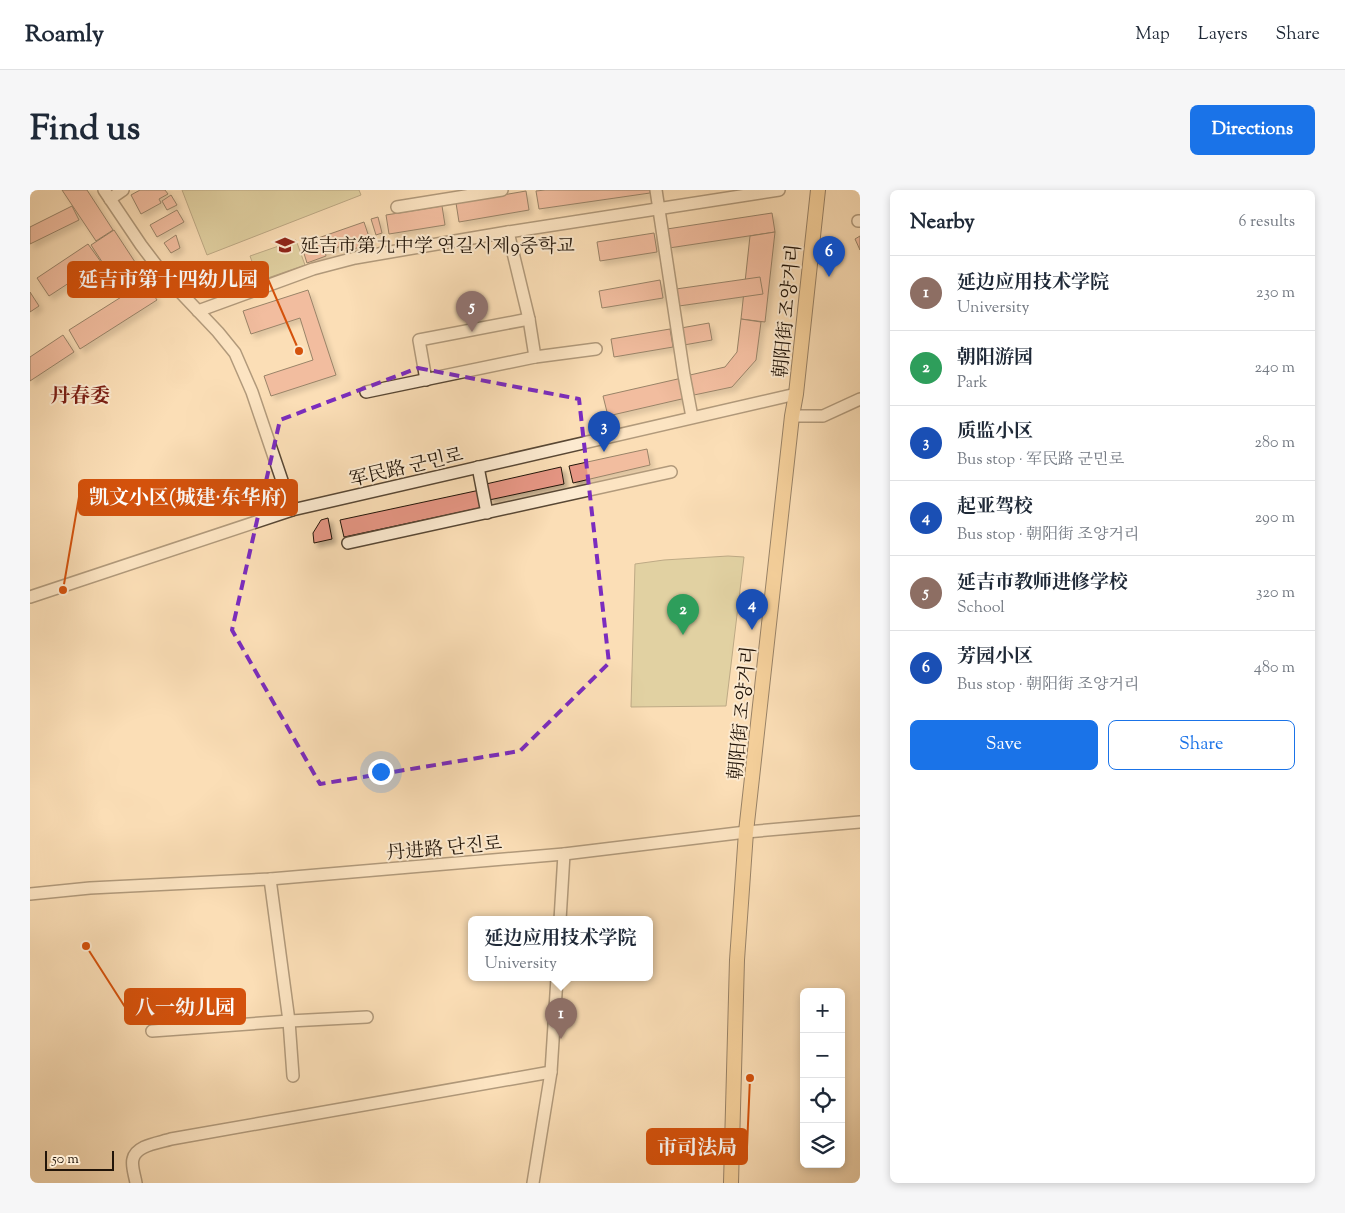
<!DOCTYPE html>
<html lang="en">
<head>
<meta charset="utf-8">
<style>
  body { margin:0; font-family:"Sorts Mill Goudy","Noto Serif SC","Noto Serif KR",serif; background:#f6f6f7; color:#1f2937 }
  .controls { position:absolute; right:15px; bottom:15px; display:grid; overflow:hidden; border-radius:8px; box-shadow:0 2px 8px #0003 }
  .controls button { width:45px; height:45px; display:grid; place-items:center; padding:0; border:0; border-bottom:1px solid #e0e1e3; background:#fff; color:#1f2937; font:25px sans-serif }
  .scale { position:absolute; left:15px; bottom:12px; width:69px; box-sizing:border-box; padding-left:5px; border:2px solid #221509; border-top:0; font-size:14px; line-height:18px; white-space:nowrap; color:#221509; -webkit-text-stroke:4px #fcead0; paint-order:stroke }
  .you { position:absolute; left:350px; top:581px; width:18px; height:18px; margin:-12px; border:4px solid #fff; border-radius:50%; background:#1a73e8; box-shadow:0 0 0 8px #1a73e833 }
  .badge { display:grid; place-items:center; width:32px; height:32px; border-radius:50%; background:#1a73e8; color:#fff; font-size:16px; font-weight:700 }
  .pin { position:absolute; translate:-50% -41px; filter:drop-shadow(0 1px 2px #0008) }
  .pin::after { content:''; position:absolute; top:26px; width:18px; height:15px; background:inherit; clip-path:polygon(0 0,100% 0,50% 100%) }
  .popup { position:absolute; left:438px; top:726px; width:185px; height:65px; box-sizing:border-box; display:grid; place-content:center; border-radius:8px; background:#fff; filter:drop-shadow(0 1px 4px #0005); font-size:16px; white-space:nowrap; color:#747a83 }
  .popup b { font-size:19px; color:#1f2937 }
  .popup::after { content:''; position:absolute; left:50%; top:100%; margin-left:-10px; border:10px solid transparent; border-top-color:#fff }
  .list { margin:0; padding:0; list-style:none }
  h2 { display:flex; justify-content:space-between; align-items:center; height:65px; margin:0; padding:0 20px; font-size:21px }
  h2 small { font-size:16px; font-weight:400; color:#747a83 }
  .list li { display:grid; grid-template-columns:32px 1fr auto; gap:15px; align-items:center; box-sizing:border-box; height:75px; padding:0 20px; border-top:1px solid #e0e1e3 }
  .list b { display:block; font-size:19px; white-space:nowrap }
  .list p { margin:0; font-size:16px; white-space:nowrap; color:#747a83 }
  .list em { font-size:16px; font-style:normal; color:#747a83 }
  .actions { display:flex; gap:10px; padding:15px 20px }
  .actions a { flex:1; padding:11px 0; border:1px solid #1a73e8; border-radius:8px; text-align:center; font-size:18px; color:#1a73e8 }
  .actions .main { background:#1a73e8; color:#fff }
  .icon { flex:none; width:28px; height:28px; fill:none; stroke:currentColor; stroke-width:2; stroke-linecap:round; stroke-linejoin:round }
  .map { position:relative; flex:none; width:830px; height:993px; overflow:hidden; border-radius:8px }
  header { display:flex; align-items:center; gap:30px; box-sizing:border-box; height:70px; padding:0 25px; background:#fff; border-bottom:1px solid #e0e1e3 }
  header strong { font-size:24px }
  nav { display:flex; gap:28px; margin-inline-start:auto; font-size:18px }
  .intro { display:flex; align-items:center; justify-content:space-between; box-sizing:border-box; height:120px; padding:0 30px }
  h1 { margin:0; font-size:35px }
  .button { padding:12px 22px; border-radius:8px; background:#1a73e8; color:#fff; font-size:18px; font-weight:700 }
  main { display:flex; gap:30px; padding:0 30px }
  aside { flex:1; background:#fff; border-radius:8px; box-shadow:0 2px 8px #0003 }
  .map>svg:first-child { display:block }
</style>
</head>
<body>
<header>
<strong>Roamly</strong>
<nav><a>Map</a><a>Layers</a><a>Share</a></nav>
</header>
<div class="intro"><h1>Find us</h1><a class="button">Directions</a></div>
<main>
<div class="map">
<svg width="830" height="993" viewBox="0 0 830 993">
  <defs>
    <filter id="shadow"><feDropShadow dx="4" dy="4" stdDeviation="2.5" flood-color="#0004"/></filter>
  </defs>
  <rect width="100%" height="100%" fill="#fbdeb6"/>
  <filter id="stains"><feTurbulence type="fractalNoise" baseFrequency=".004" numOctaves="4"/><feColorMatrix values="0 0 0 0 .2 0 0 0 0 .09 0 0 0 0 .02 0 0 0 .5 -.17"/></filter>
  <radialGradient id="worn" r=".72"><stop offset=".6" stop-color="#630" stop-opacity="0"/><stop offset="1" stop-color="#630" stop-opacity=".3"/></radialGradient>
  <g fill="#c2c08b" stroke="#726a4a">
    <path d="M152,0h177l2,5 -154,60z"/>
    <path d="M266,50l9,25 -46,16 -9,-25z"/>
    <path d="M698,366l16,1 -18,149 -95,1 4,-143 29,-4z"/>
  </g>
  <g fill="#e69684" stroke="#221509" filter="url(#shadow)">
    <path d="M32,0h25l26,40 -17,11z"/>
    <path d="M110,0h25l3,4 -9,5 2,4 -20,11 -10,-19z"/>
    <path d="M515,0h105v3l-111,16 -3,-18z"/>
    <path d="M496,1l3,19 -70,12 -3,-19z"/>
    <path d="M141,5l6,10 -10,5 -5,-9z"/>
    <path d="M42,16l7,14 -49,24v-17z"/>
    <path d="M412,16l3,19 -56,9 -3,-19z"/>
    <path d="M147,20l7,12 -27,15 -7,-12z"/>
    <path d="M742,23l3,19 -106,16 -2,-19z"/>
    <path d="M348,27l4,16 -6,2 -5,-16z"/>
    <path d="M334,32l7,21 -20,7v-2l-9,3 -1,-5 -16,6 1,4 -19,7 -6,-19z"/>
    <path d="M84,40l21,32 -23,15 -21,-32z"/>
    <path d="M745,42l-10,90 -24,-3 9,-83z"/>
    <path d="M624,43l3,19 -57,9 -3,-19z"/>
    <path d="M146,45l4,13 -9,5 -7,-10z"/>
    <path d="M830,46v14l-5,-11z"/>
    <path d="M58,54l13,18 -52,34 -12,-18z"/>
    <path d="M730,87l3,17 -84,12 -3,-17z"/>
    <path d="M630,90l3,18 -61,10 -3,-17z"/>
    <path d="M115,92l12,18 -77,49 -11,-19z"/>
    <path d="M278,100l28,85 -65,21 -7,-20 49,-16 -13,-42 -49,16 -8,-23z"/>
    <path d="M0,102l9,14 -9,6z"/>
    <path d="M711,129l20,3 -5,38 -24,27 -38,8 -4,-20 35,-8 12,-15z"/>
    <path d="M679,133l3,17 -28,5 -3,-17z"/>
    <path d="M640,139l3,18 -59,10 -3,-18z"/>
    <path d="M33,145l11,17 -44,29v-24z"/>
    <path d="M652,188l4,20 -78,18 -5,-20z"/>
    <path d="M617,259l3,16 -77,18 -4,-17z"/>
    <path d="M531,277l3,17 -75,16 -3,-16z"/>
    <path d="M450,300l4,17 -140,30 -4,-17z"/>
    <path d="M298,328l4,21 -18,4 -1,-10 8,-13z"/>
  </g>
  <g fill="none" stroke-linecap="round" stroke-linejoin="round">
    <g stroke="#584734" stroke-width="14">
      <g id="minor">
        <path d="M74,0l37,55 22,29 55,58 17,21 17,39 40,118"/>
        <path d="M626,0l28,185 8,42"/>
        <path d="M80,9l13,-9"/>
        <path d="M367,17l105,-17"/>
        <path d="M828,31h2"/>
        <path d="M478,42l21,87 6,38"/>
        <path d="M168,121l115,-42 42,-11 153,-26 271,-42"/>
        <path d="M396,190l-7,-40 110,-21"/>
        <path d="M336,202l169,-35 61,-8"/>
        <path d="M762,226h31l37,-17"/>
        <path d="M448,277l9,46"/>
        <path d="M318,353l323,-71"/>
        <path d="M0,407l262,-87 504,-116"/>
        <path d="M240,689l19,142 4,55"/>
        <path d="M0,704l60,-6 180,-9 294,-25 182,-22 114,-10"/>
        <path d="M530,730l4,-66"/>
        <path d="M122,841l137,-10 78,-4"/>
        <path d="M106,993c-1,-7 -5,-17 -3,-24 3,-14 26,-16 38,-20l380,-67"/>
        <path d="M503,993l18,-111 6,-94"/>
      </g>
    </g>
    <g stroke="#221509" stroke-width="16">
      <path id="major" d="M701,993l6,-223 9,-128 46,-416 4,-22 22,-204"/>
    </g>
    <use href="#minor" stroke="#fcead0" stroke-width="11"/>
    <use href="#major" stroke="#eebf7b" stroke-width="14"/>
  </g>
  <path d="M0 0H830V993H0ZM388,178l161,31 30,264 -89,88 -200,33 -88,-154 48,-210z" fill="#fbdeb6" fill-opacity=".55" fill-rule="evenodd"/>
  <path fill="none" stroke="#7b2cbf" stroke-width="4" stroke-dasharray="10 6" stroke-linejoin="round" d="M388,178l161,31 30,264 -89,88 -200,33 -88,-154 48,-210z"/>
  <defs>
    <g id="school-bare" transform="scale(1.5)"><path d="M0-5L7-2L0 1L-7-2ZM-4 1L0 2.5L4 1V4Q0 6-4 4Z" fill="#8f2418" stroke="#fcead0" stroke-width="2.5" paint-order="stroke"/></g>
  </defs>
  <g fill-rule="evenodd">
    <use href="#school-bare" x="255" y="55"/>
  </g>
  <g text-anchor="middle" stroke-width="4" stroke-linejoin="round" paint-order="stroke">
    <g font-size="19" fill="#221509" stroke="#fcead0" text-anchor="start">
      <text x="270" y="62">延吉市第九中学 연길시제9중학교</text>
    </g>
    <g font-size="19" fill="#221509" stroke="#fcead0">
      <text transform="translate(756 121) rotate(-84)" y="7">朝阳街 조양거리</text>
      <text transform="translate(376 276) rotate(-13)" y="7">军民路 군민로</text>
      <text transform="translate(711 523) rotate(-84)" y="7">朝阳街 조양거리</text>
      <text transform="translate(414 657) rotate(-5)" y="7">丹进路 단진로</text>
    </g>
    <g font-size="20" font-weight="bold" fill="#7a1f14" stroke="#fcead0">
      <text x="50" y="212">丹春委</text>
    </g>
  </g>
  <path fill="none" stroke="#d4520c" stroke-width="2" d="M269 161L238 89M33 400L49 307M56 756L95 817M720 888L717 957"/>
  <g fill="#d4520c" stroke="#fcead0" stroke-width="2">
    <circle cx="269" cy="161" r="5"/>
    <circle cx="33" cy="400" r="5"/>
    <circle cx="56" cy="756" r="5"/>
    <circle cx="720" cy="888" r="5"/>
  </g>
  <g fill="#d4520c" stroke="#d4520c" stroke-width="2">
    <rect x="38" y="72" width="200" height="35" rx="5"/>
    <rect x="49" y="290" width="218" height="35" rx="5"/>
    <rect x="95" y="799" width="120" height="35" rx="5"/>
    <rect x="617" y="939" width="100" height="35" rx="5"/>
  </g>
  <g font-size="20" text-anchor="middle" font-weight="bold" fill="#fff">
    <text x="138" y="96">延吉市第十四幼儿园</text>
    <text x="158" y="314">凯文小区(城建·东华府)</text>
    <text x="155" y="824">八一幼儿园</text>
    <text x="667" y="964">市司法局</text>
  </g>
  <rect width="100%" height="100%" filter="url(#stains)"/>
  <rect width="100%" height="100%" fill="url(#worn)"/>
</svg>
<div class="controls">
<button>+</button>
<button>−</button>
<button><svg class="icon" aria-label="locate" viewBox="0 0 24 24"><circle cx="12" cy="12" r="6"/><path d="M12 2v4M12 18v4M2 12h4M18 12h4"/></svg></button>
<button><svg class="icon" aria-label="layers" viewBox="0 0 24 24"><path d="M12 4l9 5-9 5-9-5zM3 14l9 5 9-5"/></svg></button>
</div>
<div class="scale">50 m</div>
<div class="you"></div>
<div class="pin badge" style="left:531px;top:849px;background:#8d6e63">1</div>
<div class="popup"><b>延边应用技术学院</b>University</div>
<div class="pin badge" style="left:653px;top:445px;background:#2e9e5b">2</div>
<div class="pin badge" style="left:574px;top:262px;background:#1a4fb4">3</div>
<div class="pin badge" style="left:722px;top:440px;background:#1a4fb4">4</div>
<div class="pin badge" style="left:442px;top:142px;background:#8d6e63">5</div>
<div class="pin badge" style="left:799px;top:87px;background:#1a4fb4">6</div>
</div>
<aside>
<h2>Nearby<small>6 results</small></h2>
<ul class="list">
<li><span class="badge" style="background:#8d6e63">1</span><div><b>延边应用技术学院</b><p>University</p></div><em>230 m</em></li>
<li><span class="badge" style="background:#2e9e5b">2</span><div><b>朝阳游园</b><p>Park</p></div><em>240 m</em></li>
<li><span class="badge" style="background:#1a4fb4">3</span><div><b>质监小区</b><p>Bus stop · 军民路 군민로</p></div><em>280 m</em></li>
<li><span class="badge" style="background:#1a4fb4">4</span><div><b>起亚驾校</b><p>Bus stop · 朝阳街 조양거리</p></div><em>290 m</em></li>
<li><span class="badge" style="background:#8d6e63">5</span><div><b>延吉市教师进修学校</b><p>School</p></div><em>320 m</em></li>
<li><span class="badge" style="background:#1a4fb4">6</span><div><b>芳园小区</b><p>Bus stop · 朝阳街 조양거리</p></div><em>480 m</em></li>
</ul>
<div class="actions"><a class="main">Save</a><a>Share</a></div>
</aside>
</main>
</body>
</html>
